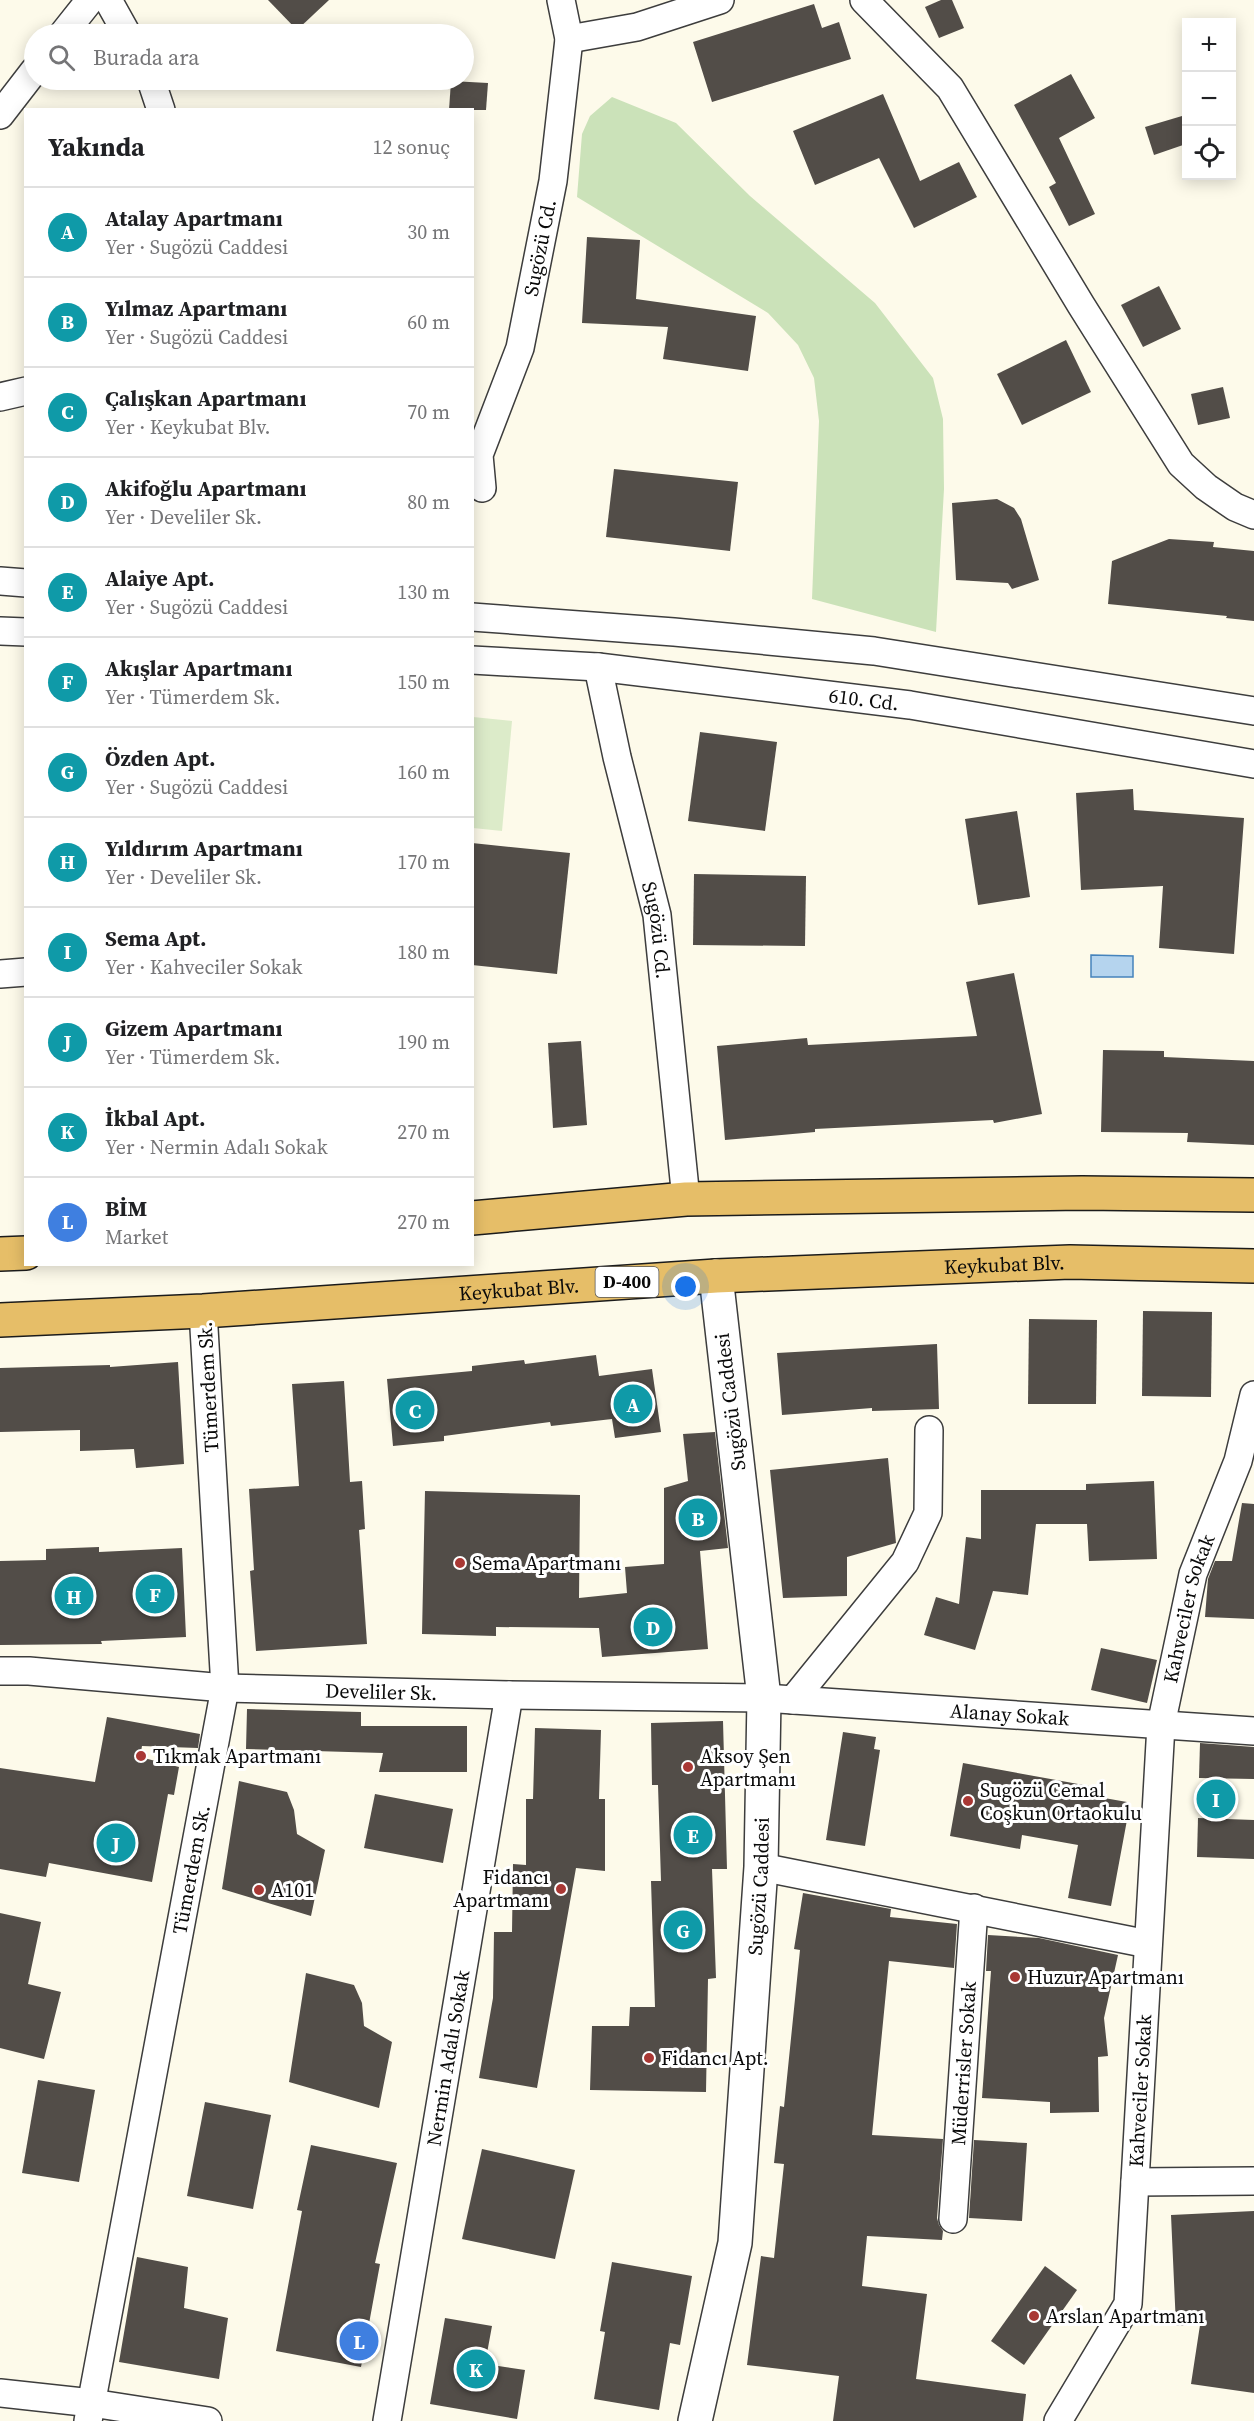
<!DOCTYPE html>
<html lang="tr">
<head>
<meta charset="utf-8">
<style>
  body { margin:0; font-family:"Source Serif 4",serif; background:#f6f6f6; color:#202124 }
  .controls { position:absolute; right:18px; top:18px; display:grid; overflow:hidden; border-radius:0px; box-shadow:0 3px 15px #0003 }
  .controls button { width:54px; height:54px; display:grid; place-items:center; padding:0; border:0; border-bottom:2px solid #e0e0e0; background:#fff; color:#202124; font:30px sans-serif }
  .you { position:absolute; left:686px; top:1287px; width:21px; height:21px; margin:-15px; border:4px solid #fff; border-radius:50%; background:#1a73e8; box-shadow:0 0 0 9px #1a73e833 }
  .badge { display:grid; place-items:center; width:39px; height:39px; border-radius:50%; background:#a93834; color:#fff; font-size:20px; font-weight:700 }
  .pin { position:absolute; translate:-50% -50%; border:3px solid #fff; box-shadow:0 2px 6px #0006 }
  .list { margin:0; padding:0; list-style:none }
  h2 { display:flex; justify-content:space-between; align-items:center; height:78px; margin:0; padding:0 24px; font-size:26px }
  h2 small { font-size:20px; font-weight:400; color:#757577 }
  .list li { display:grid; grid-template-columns:39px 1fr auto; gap:18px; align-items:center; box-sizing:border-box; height:90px; padding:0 24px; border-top:2px solid #e0e0e0 }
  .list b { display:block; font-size:22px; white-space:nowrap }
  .list p { margin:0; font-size:20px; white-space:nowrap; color:#757577 }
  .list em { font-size:20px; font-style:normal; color:#757577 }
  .icon { flex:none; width:33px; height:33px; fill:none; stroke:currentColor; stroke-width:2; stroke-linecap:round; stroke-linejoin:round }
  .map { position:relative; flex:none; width:1254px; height:2421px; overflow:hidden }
  .search { position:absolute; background:#fff; box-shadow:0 3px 15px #0003; left:24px; top:24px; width:450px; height:66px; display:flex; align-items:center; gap:15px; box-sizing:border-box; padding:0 21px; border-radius:33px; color:#757577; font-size:22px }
  .panel { position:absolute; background:#fff; box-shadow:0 3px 15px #0003; left:24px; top:108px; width:450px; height:1158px; border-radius:0px }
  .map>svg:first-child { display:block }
</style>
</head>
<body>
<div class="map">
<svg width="1254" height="2421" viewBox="0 0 1254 2421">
  <rect width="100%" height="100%" fill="#fdfaea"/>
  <path fill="#cbe2b9" d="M612,97l64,26 74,73 125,107 58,75 10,41 1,70 -8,143 -124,-33 7,-178 -5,-43 -16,-33 -30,-32 -191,-116 5,-63 8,-18z"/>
  <path fill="#dcebc9" d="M473,717l39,4 -10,110 -29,-3z"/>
  <path fill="#b5d4ee" stroke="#4583bc" stroke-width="1.5" d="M1091,955l42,1v21h-42z"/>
  <g fill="#524d48">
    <path d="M268,0h61l-32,30z"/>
    <path d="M941,0h11l12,28 -25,10 -14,-31z"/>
    <path d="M814,4l8,24 17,-6 12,37 -139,43 -19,-60z"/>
    <path d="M1071,74l24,44 -36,20 36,76 -26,12 -20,-39 7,-4 -42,-78z"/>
    <path d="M451,81l37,2 -2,27h-37z"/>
    <path d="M883,94l37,87 39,-19 18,35 -63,31 -35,-70 -64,27 -22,-54z"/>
    <path d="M1182,116l4,13v15l-32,11 -9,-28z"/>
    <path d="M587,237l53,3 -4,59 120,17 -8,55 -85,-12 5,-32 -86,-4z"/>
    <path d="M1159,286l22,43 -38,18 -22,-42z"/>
    <path d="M1066,340l25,52 -69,33 -25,-51z"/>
    <path d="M1223,387l7,31 -32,7 -7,-31z"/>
    <path d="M614,469l124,13 -8,69 -124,-14z"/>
    <path d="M997,499l17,9 7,11 18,61 -27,9 -4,-6 -52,-3 -4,-77z"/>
    <path d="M1169,539l45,3 -1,5 41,4v70l-28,-3 1,-2 -119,-12 4,-43z"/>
    <path d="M700,732l77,10 -12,89 -77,-10z"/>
    <path d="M1133,789l1,21 110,8 -10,136 -75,-6 4,-62 -82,4 -5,-97z"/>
    <path d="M1017,811l13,86 -52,8 -13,-86z"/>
    <path d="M472,843l98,10 -13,121 -85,-9z"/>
    <path d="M694,874l112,2 -1,70 -112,-1z"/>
    <path d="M1014,973l28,141 -48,9 -1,-3 -178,9v3l-90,8 -8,-94 90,-8 1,7 169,-9 -11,-54z"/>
    <path d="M581,1041l6,84 -34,3 -5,-85z"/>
    <path d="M1103,1050l61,1v6l90,4v84l-67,-3 1,-9 -87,-1z"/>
    <path d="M1143,1311l69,1 -1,85 -69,-1z"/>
    <path d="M1029,1319l68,1 -1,84h-68z"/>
    <path d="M937,1344l2,65 -67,2v-3l-90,7 -5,-62z"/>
    <path d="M596,1355l3,21 53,-7 9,63 -46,6 -3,-19 -61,7 -1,-4 -106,14v5l-51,5 -6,-67 85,-8v-5l52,-6 1,4z"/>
    <path d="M178,1362l6,102 -48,4 -2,-19 -54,2v-21l-80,2v-64l110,-3v2z"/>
    <path d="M344,1381l6,101 12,-1 3,48 -6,1 8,114 -111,7 -6,-80 4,-1 -5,-81 50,-3 -7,-102z"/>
    <path d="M715,1432l13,116 -28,3 8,98 -106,8 -3,-29 -103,-1v9l-74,-2 3,-143 155,4 -1,103 48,-5 -2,-26 39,-3v-76l24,-7 -5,-47z"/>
    <path d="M888,1458l8,85 -49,14v39l-64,2 -13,-128z"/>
    <path d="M1154,1481l3,78 -68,2 -2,-37h-51l-8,71 -35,-4 -18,59 -51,-15 12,-38 23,7 7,-67 15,2v-49h105v-6z"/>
    <path d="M1242,1503l12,1v115l-49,-2 3,-38 7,-18h17z"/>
    <path d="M99,1547v5l83,-4 4,89 -85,4 1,3 -102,1v-84l46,-1v-11z"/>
    <path d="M1101,1648l56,12 -10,43 -56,-13z"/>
    <path d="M247,1709l114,3v14h106v46h-88l4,-19 -137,-4z"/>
    <path d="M107,1717l93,17 -2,14 -56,-2 -2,11 39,10 -5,28 -6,-1 -16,88 -103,-19 -3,14 -46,-8v-101l95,14z"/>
    <path d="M723,1721l4,148h-15l4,109 -8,1 -2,113 -116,-2 2,-64h37l1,-19h25l-4,-126h10l-3,-96h-6l-1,-62z"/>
    <path d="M535,1728l66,2 -2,69h6v72l-29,-3 -39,220 -58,-10 14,-80 1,-66h18l1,-68 13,1v-66h7z"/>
    <path d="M843,1732l33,5 -2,12 6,1 -15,96 -39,-6z"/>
    <path d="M1200,1743l54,4v32l-55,-1z"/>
    <path d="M963,1763l126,23 -2,9 40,7v18l-16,86 -43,-8 10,-53 -56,-10 -2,14 -70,-13z"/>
    <path d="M239,1781l48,11 7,18 3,24 28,16 -14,66 -89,-27z"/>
    <path d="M375,1794l78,15 -10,54 -79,-15z"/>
    <path d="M1198,1818l56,2v39l-57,-2z"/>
    <path d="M803,1893l88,16 -1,8 67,7 -3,44 -65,-7 -17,174 71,4 -6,79 2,7 4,6 -1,9 -75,-4 -5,50 65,8 -11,85 110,15 -3,27h-190l6,-45 -92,-11 14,-109 13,2 10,-94 -10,-1 6,-57 4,1 16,-157 -6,-1z"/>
    <path d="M0,1913l41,9 -13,62 33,8 -17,67 -44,-11z"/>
    <path d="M988,1935l51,3 79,17 -14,63 4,38 -10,1 1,55 -49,1v-11l-68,-4 9,-127h-5z"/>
    <path d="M306,1973l48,12 8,18 2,23 28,16 -13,66 -90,-26z"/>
    <path d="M38,2080l57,10 -16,92 -57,-9z"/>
    <path d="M205,2102l66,13 -18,94 -66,-13z"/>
    <path d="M974,2140l53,3 -5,78 -53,-3z"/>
    <path d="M311,2145l86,18 -22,100 5,1 -19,103 -85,-16 26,-140 -5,-1z"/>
    <path d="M482,2149l93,21 -20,89 -93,-20z"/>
    <path d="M1254,2211v182l-63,-9 9,-59 -24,1 -5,-111z"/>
    <path d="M137,2257l51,10 -4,41 44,10 -9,61 -100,-17z"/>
    <path d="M612,2262l80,14 -12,69 -10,-2 -11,67 -65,-11 11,-67 -5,-1z"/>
    <path d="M1045,2266l32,24 -53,75 -33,-24z"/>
    <path d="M445,2318l47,8 -7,38 40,6 -8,49 -87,-15z"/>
  </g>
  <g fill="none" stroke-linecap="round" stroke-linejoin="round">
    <g stroke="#3d3d3d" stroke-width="30">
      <g id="minor">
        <path d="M108,0l19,34"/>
        <path d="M864,0l86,88 131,217 100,159 25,23 29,20 19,8"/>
        <path d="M63,34l27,-34"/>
        <path d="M569,39l68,-12 83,-27"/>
        <path d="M151,80l10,30"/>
        <path d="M0,115l34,-44"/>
        <path d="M0,397l26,-6"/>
        <path id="s1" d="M482,488l-3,-33 41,-107 33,-167 16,-142 -8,-39"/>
        <path d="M0,581l26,2"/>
        <path d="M472,617l202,15 200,19 380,60"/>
        <path d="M0,631l26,1"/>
        <path id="s2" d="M472,660l126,7 312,38 344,59"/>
        <path id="s3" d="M598,667l19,90 40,158 29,284"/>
        <path d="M0,974l26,-2"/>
        <path id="s4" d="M0,1671h29l196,17 284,7 255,3 490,33"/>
        <path d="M793,1700l112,-138 23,-49 1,-83"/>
        <path d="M761,1867l387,77"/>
        <path d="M1135,2182l119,-1"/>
        <path id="s5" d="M953,2219l21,-311"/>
        <path d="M0,2393l92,10 116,18"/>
        <path id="s6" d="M88,2421l137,-733 -22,-377"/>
        <path id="s7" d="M387,2421l122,-726"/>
        <path id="s8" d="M1058,2421l70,-117 33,-579 32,-151 45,-113 16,-66"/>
      </g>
    </g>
    <g stroke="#3d3d3d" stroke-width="36">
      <g id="tertiary">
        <path id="s9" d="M695,2421l40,-178 26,-376 3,-169 -48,-422"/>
      </g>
    </g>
    <g stroke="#1b1b1b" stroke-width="36">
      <g id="trunk">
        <path d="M472,1218l214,-19 396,-6 172,2"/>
        <path d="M0,1254l26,-1"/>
        <path id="s10" d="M0,1320l203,-9 513,-35 354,-14 184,4"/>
      </g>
    </g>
    <use href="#minor" stroke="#fff" stroke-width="27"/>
    <use href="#tertiary" stroke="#fff" stroke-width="33"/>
    <use href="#trunk" stroke="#e6be68" stroke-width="33"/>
  </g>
  <g fill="#a93834" stroke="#fff" stroke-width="2">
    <circle cx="460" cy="1563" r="6"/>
    <circle cx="141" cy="1756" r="6"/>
    <circle cx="688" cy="1767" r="6"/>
    <circle cx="968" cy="1801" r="6"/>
    <circle cx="561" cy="1889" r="6"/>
    <circle cx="259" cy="1890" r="6"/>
    <circle cx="1015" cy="1977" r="6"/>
    <circle cx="649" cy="2058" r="6"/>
    <circle cx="1034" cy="2316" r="6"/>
  </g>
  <g text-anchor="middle" stroke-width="6" stroke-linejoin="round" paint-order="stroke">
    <rect fill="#fff" stroke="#545454" stroke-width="1.5" x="595.5" y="1267" width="63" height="30" rx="4.5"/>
    <g font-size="18" font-weight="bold" fill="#0a0a0a">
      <text x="627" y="1288">D-400</text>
    </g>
    <g font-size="20" fill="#0a0a0a" stroke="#fff">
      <text dy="7" stroke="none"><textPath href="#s1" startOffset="250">Sugözü Cd.</textPath></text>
      <text dy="7" stroke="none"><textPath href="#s2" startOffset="394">610. Cd.</textPath></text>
      <text dy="7" stroke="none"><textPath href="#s3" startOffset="270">Sugözü Cd.</textPath></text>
      <text dy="7" stroke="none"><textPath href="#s10" startOffset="1006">Keykubat Blv.</textPath></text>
      <text dy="7" stroke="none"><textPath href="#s10" startOffset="520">Keykubat Blv.</textPath></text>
      <text transform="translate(208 1387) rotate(-93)" y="7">Tümerdem Sk.</text>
      <text transform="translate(730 1402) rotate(-97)" y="7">Sugözü Caddesi</text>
      <text dy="7" stroke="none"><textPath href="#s8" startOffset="836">Kahveciler Sokak</textPath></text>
      <text dy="7" stroke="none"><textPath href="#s4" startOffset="382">Develiler Sk.</textPath></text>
      <text dy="7" stroke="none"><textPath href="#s4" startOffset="1011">Alanay Sokak</textPath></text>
      <text dy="7" stroke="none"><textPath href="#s6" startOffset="561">Tümerdem Sk.</textPath></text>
      <text dy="7" stroke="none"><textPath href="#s9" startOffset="540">Sugözü Caddesi</textPath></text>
      <text dy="7" stroke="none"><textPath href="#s7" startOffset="368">Nermin Adalı Sokak</textPath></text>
      <text dy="7" stroke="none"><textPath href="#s5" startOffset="156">Müderrisler Sokak</textPath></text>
      <text dy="7" stroke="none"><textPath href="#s8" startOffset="350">Kahveciler Sokak</textPath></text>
    </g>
    <g font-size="20" fill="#0a0a0a" stroke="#fff" text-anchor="start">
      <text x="472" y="1570">Sema Apartmanı</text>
      <text x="153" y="1763">Tıkmak Apartmanı</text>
      <text x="700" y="1763">Aksoy Şen<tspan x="700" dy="23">Apartmanı</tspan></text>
      <text x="980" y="1797">Sugözü Cemal<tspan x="980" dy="23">Coşkun Ortaokulu</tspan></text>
      <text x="549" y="1884" text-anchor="end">Fidancı<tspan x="549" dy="23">Apartmanı</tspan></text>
      <text x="271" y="1897">A101</text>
      <text x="1027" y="1984">Huzur Apartmanı</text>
      <text x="661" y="2065">Fidancı Apt.</text>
      <text x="1046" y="2323">Arslan Apartmanı</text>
    </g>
  </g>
</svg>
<div class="controls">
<button>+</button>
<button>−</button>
<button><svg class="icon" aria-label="locate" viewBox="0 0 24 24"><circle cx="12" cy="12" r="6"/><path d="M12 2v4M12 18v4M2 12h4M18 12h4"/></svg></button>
</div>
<div class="you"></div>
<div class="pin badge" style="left:633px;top:1404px;background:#0f9aa8">A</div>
<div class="pin badge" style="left:698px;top:1518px;background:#0f9aa8">B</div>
<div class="pin badge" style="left:415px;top:1410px;background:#0f9aa8">C</div>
<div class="pin badge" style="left:653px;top:1627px;background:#0f9aa8">D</div>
<div class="pin badge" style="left:693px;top:1835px;background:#0f9aa8">E</div>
<div class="pin badge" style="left:155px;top:1594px;background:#0f9aa8">F</div>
<div class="pin badge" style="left:683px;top:1930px;background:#0f9aa8">G</div>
<div class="pin badge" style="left:74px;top:1596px;background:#0f9aa8">H</div>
<div class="pin badge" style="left:1216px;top:1799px;background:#0f9aa8">I</div>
<div class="pin badge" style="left:116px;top:1843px;background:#0f9aa8">J</div>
<div class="pin badge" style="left:476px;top:2369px;background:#0f9aa8">K</div>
<div class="pin badge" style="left:359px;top:2341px;background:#3f7fe0">L</div>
<div class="search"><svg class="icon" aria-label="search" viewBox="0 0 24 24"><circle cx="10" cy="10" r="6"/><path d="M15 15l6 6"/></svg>Burada ara</div>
<section class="panel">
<h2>Yakında<small>12 sonuç</small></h2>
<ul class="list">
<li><span class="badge" style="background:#0f9aa8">A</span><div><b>Atalay Apartmanı</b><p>Yer · Sugözü Caddesi</p></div><em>30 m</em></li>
<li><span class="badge" style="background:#0f9aa8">B</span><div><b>Yılmaz Apartmanı</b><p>Yer · Sugözü Caddesi</p></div><em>60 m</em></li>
<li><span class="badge" style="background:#0f9aa8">C</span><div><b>Çalışkan Apartmanı</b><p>Yer · Keykubat Blv.</p></div><em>70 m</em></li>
<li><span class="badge" style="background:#0f9aa8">D</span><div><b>Akifoğlu Apartmanı</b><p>Yer · Develiler Sk.</p></div><em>80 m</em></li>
<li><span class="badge" style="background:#0f9aa8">E</span><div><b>Alaiye Apt.</b><p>Yer · Sugözü Caddesi</p></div><em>130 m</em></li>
<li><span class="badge" style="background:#0f9aa8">F</span><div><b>Akışlar Apartmanı</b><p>Yer · Tümerdem Sk.</p></div><em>150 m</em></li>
<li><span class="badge" style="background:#0f9aa8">G</span><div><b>Özden Apt.</b><p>Yer · Sugözü Caddesi</p></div><em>160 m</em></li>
<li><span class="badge" style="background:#0f9aa8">H</span><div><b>Yıldırım Apartmanı</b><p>Yer · Develiler Sk.</p></div><em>170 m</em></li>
<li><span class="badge" style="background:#0f9aa8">I</span><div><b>Sema Apt.</b><p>Yer · Kahveciler Sokak</p></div><em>180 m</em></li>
<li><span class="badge" style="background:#0f9aa8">J</span><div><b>Gizem Apartmanı</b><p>Yer · Tümerdem Sk.</p></div><em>190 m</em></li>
<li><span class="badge" style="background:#0f9aa8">K</span><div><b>İkbal Apt.</b><p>Yer · Nermin Adalı Sokak</p></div><em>270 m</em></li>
<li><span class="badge" style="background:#3f7fe0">L</span><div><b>BİM</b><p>Market</p></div><em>270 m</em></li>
</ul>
</section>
</div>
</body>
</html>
